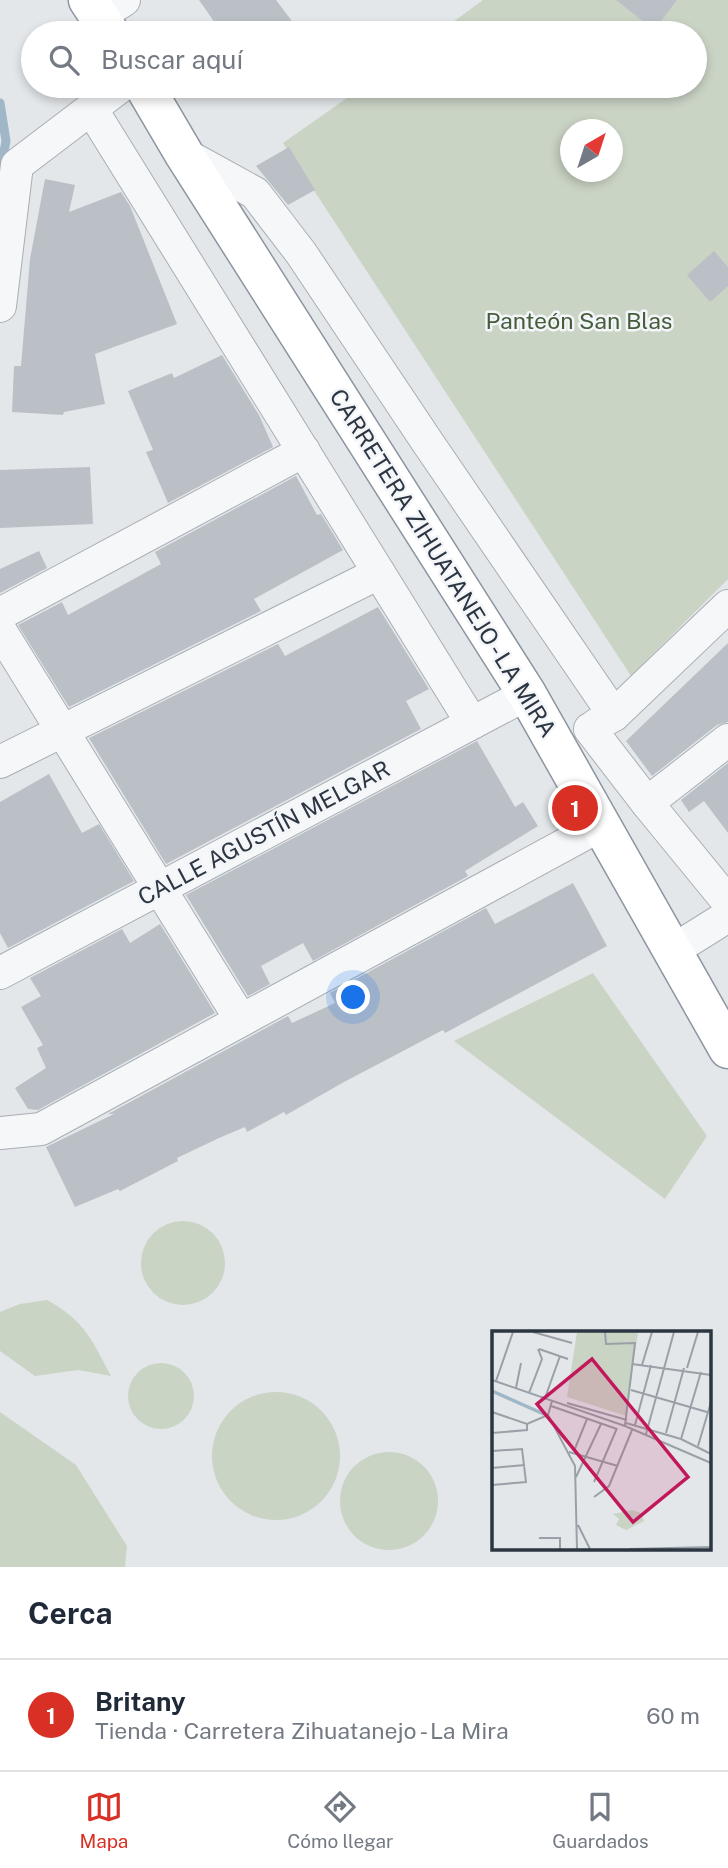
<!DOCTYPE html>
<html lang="es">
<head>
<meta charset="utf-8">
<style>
  body { margin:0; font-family:"Public Sans",sans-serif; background:#f2f2f3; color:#1f2937 }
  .compass { position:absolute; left:560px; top:119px; width:63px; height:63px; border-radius:50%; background:#fff; box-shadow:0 4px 10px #0003; rotate:39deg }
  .you { position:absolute; left:354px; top:998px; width:24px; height:24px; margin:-18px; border:5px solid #fff; border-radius:50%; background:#1a73e8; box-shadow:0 0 0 10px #1a73e833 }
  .badge { display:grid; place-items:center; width:46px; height:46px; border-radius:50%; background:#d93025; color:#fff; font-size:23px; font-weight:700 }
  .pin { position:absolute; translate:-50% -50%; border:4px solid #fff; box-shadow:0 2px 7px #0006 }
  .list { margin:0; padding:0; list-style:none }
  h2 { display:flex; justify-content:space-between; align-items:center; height:91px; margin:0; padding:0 28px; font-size:30px }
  h2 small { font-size:23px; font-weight:400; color:#747a83 }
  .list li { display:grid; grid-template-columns:46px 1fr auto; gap:21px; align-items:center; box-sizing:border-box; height:112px; padding:0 28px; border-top:2px solid #e0e1e3 }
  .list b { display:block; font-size:26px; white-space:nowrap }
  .list p { margin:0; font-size:23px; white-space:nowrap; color:#747a83 }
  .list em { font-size:23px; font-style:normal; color:#747a83 }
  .icon { flex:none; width:38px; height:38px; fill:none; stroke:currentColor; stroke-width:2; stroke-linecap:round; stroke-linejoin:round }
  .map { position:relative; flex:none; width:728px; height:1567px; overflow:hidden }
  .search { position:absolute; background:#fff; box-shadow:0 4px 10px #0003; left:21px; right:21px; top:21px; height:77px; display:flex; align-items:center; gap:18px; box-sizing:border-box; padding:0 24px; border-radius:38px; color:#747a83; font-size:26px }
  .sheet { height:203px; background:#fff }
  nav { display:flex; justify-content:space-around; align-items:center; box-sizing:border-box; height:98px; border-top:2px solid #e0e1e3; background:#fff; font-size:19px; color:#747a83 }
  nav a { display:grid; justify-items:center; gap:4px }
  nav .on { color:#d93025 }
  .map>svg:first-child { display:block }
</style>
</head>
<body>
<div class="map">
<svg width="728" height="1567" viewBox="0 0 728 1567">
  <rect width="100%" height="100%" fill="#e3e7ea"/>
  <g fill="#cad4c5" fill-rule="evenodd">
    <path d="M483,0h245v579l-97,97 -348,-533 81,-57h331v-53h-257zM570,130h42v42h-42z"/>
    <path d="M593,973l114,163 -42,63 -211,-158z"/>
    <circle cx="183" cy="1263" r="42"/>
    <path d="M47,1300c38,21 45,40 64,76l-33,-6 -43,6 -35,-25v-39l20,-8z"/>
    <circle cx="161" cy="1396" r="33"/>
    <circle cx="276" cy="1456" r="64"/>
    <path d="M0,1412l76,53 51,81 -2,21h-125z"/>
    <circle cx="389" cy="1501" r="49"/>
  </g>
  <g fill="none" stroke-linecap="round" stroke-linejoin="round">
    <path stroke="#a0b7c8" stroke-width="9" d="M0,103l6,38 -6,32"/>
  </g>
  <g fill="#bbc0c7">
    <path d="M199,0h77l25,33h-79z"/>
    <path d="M616,0h61l-23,30z"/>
    <path d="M289,147l26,43 -27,15 -32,-39z"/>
    <path d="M45,179l30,6 -6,27 52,-20 9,14 47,118 -82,30 10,50 -41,8 -1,3 -51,-3 2,-46h7l9,-107z"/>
    <path d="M714,251l14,16v19l-18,16 -23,-27z"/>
    <path d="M222,355l37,60 14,32 -105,56 -22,-51 7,-2 -25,-59 44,-18 2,5z"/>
    <path d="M90,467l3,57 -93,4v-58z"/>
    <path d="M296,476l21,39 4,-1 22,36 -89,49 7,12 -192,96 -51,-82 44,-23 6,13 93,-51 -6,-12z"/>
    <path d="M39,551l8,17 -47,25v-24z"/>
    <path d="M378,607l51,82 -23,12 15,28 -255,135 -77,-126 189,-94 7,12z"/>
    <path d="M728,643v79l-11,3 -65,51 -26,-35z"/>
    <path d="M477,741l38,66 8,-5 15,24 -73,45 3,5 -155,85 -10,-18 -42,23 9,18 -22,12 -62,-101z"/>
    <path d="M728,763v70l-24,-32 -15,11 -8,-12z"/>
    <path d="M49,774l33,59 17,-9 35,57 -126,67 -8,-15v-131z"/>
    <path d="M573,883l34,63 -162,87 -2,-3 -99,52 -58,33 -2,-3 -37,20 -2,-5 -26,11 -42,20 1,3 -58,30 -2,-2 -43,18 -29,-60 68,-33h-6l180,-98 4,7 43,-20 -5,-10 156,-85 9,16z"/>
    <path d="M160,924l55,89 -177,97 -10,-1 -13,-21 31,-20 -9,-20 6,-3 -22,-38 20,-11 -11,-18 92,-49 8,14z"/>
  </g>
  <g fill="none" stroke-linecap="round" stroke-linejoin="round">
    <g stroke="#a8aeb4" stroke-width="34">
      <g id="street">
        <path d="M98,16l26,-16"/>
        <path d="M92,110l380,613"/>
        <path d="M184,154l71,39 46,60 127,190 186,272"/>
        <path d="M0,306l17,-141 104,-79"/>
        <path d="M0,614l304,-163"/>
        <path d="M0,630l241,390"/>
        <path d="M596,725l18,-10 114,-109"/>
        <path d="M590,729l57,74 81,99"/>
        <path d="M0,762l379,-189"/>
        <path d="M647,803l81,-63"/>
        <path d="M672,951l56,-35"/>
        <path d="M0,973l527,-279"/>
        <path d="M0,1133l41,-4 560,-304"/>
      </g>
    </g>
    <g stroke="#8b95a0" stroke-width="41">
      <g id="highway">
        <path d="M88,0l22,33"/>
        <path d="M144,86l40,68 343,540 201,355"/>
      </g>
    </g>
    <use href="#street" stroke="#f6f7f9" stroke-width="32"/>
    <use href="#highway" stroke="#fff" stroke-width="38"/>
  </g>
  <g text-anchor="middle" stroke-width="5" stroke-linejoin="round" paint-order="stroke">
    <g font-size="23" fill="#445d3a" stroke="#f3f5f8">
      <text x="579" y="329">Panteón San Blas</text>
    </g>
    <g font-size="23" fill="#2c3642" stroke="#f3f5f8">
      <text transform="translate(443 563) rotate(58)" y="8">CARRETERA ZIHUATANEJO - LA MIRA</text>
      <text transform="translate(264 833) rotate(-28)" y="8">CALLE AGUSTÍN MELGAR</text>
    </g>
  </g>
  <g transform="translate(492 1331)">
    <rect width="219" height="219" fill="#e3e7ea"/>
    <path d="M85,1h61l-12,84 -59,-19zM140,179l9,3 3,8 -18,9 -10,-5 3,-6 -6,-5z" fill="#cad4c5"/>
    <path fill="none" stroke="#a0b7c8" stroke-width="3.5" d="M0,60l54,24"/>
    <path fill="none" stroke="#9aa0a7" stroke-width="2" d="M41,1l39,11M113,1l1,12 29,-1 -10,82M47,18l29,10M140,33l79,11M150,34l10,-33M195,37l11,-36M0,49l133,46 86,37M4,50l17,-49M24,57l5,-25M139,59l76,22M37,62l13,-34 -4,-10M53,67l15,-42M60,70l-4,14 27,51 2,83M75,72l60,17M59,75l66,23M0,81l35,12 21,-9M134,92l55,16 30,15M143,94l16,-60M0,102l35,-3v-6M174,102l18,-65M154,103l28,-102M189,108l20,-67M206,115l13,-44M0,120l30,-2 4,33 -34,3M82,120l13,-32M77,121l49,14M0,137l33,-3M84,146l25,-53M102,151l23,-54M102,166l15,-11 23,-56M86,194l12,24M47,207h21v11M137,218l82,-2"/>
    <path fill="#c2185b" fill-opacity="0.15" stroke="#c2185b" stroke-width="3.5" d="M100,28l96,118 -55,45 -96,-118z"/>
    <rect width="219" height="219" fill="none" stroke="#2c3642" stroke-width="3.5"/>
  </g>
</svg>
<svg class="compass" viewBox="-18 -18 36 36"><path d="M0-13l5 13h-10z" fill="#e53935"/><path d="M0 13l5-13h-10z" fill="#747a83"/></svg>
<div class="you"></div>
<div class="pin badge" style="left:575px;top:808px">1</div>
<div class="search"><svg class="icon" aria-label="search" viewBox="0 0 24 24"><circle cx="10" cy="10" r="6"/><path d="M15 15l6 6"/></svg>Buscar aquí</div>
</div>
<section class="sheet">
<h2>Cerca<small></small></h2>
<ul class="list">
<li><span class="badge">1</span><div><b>Britany</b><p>Tienda · Carretera Zihuatanejo - La Mira</p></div><em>60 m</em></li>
</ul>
</section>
<nav>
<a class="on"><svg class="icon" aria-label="map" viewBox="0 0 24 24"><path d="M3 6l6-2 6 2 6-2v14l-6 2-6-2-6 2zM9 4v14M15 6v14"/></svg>Mapa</a>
<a><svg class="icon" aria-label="directions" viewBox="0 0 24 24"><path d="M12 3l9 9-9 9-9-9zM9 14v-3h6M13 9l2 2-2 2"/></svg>Cómo llegar</a>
<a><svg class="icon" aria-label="saved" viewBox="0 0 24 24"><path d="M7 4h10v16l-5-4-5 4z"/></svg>Guardados</a>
</nav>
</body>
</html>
